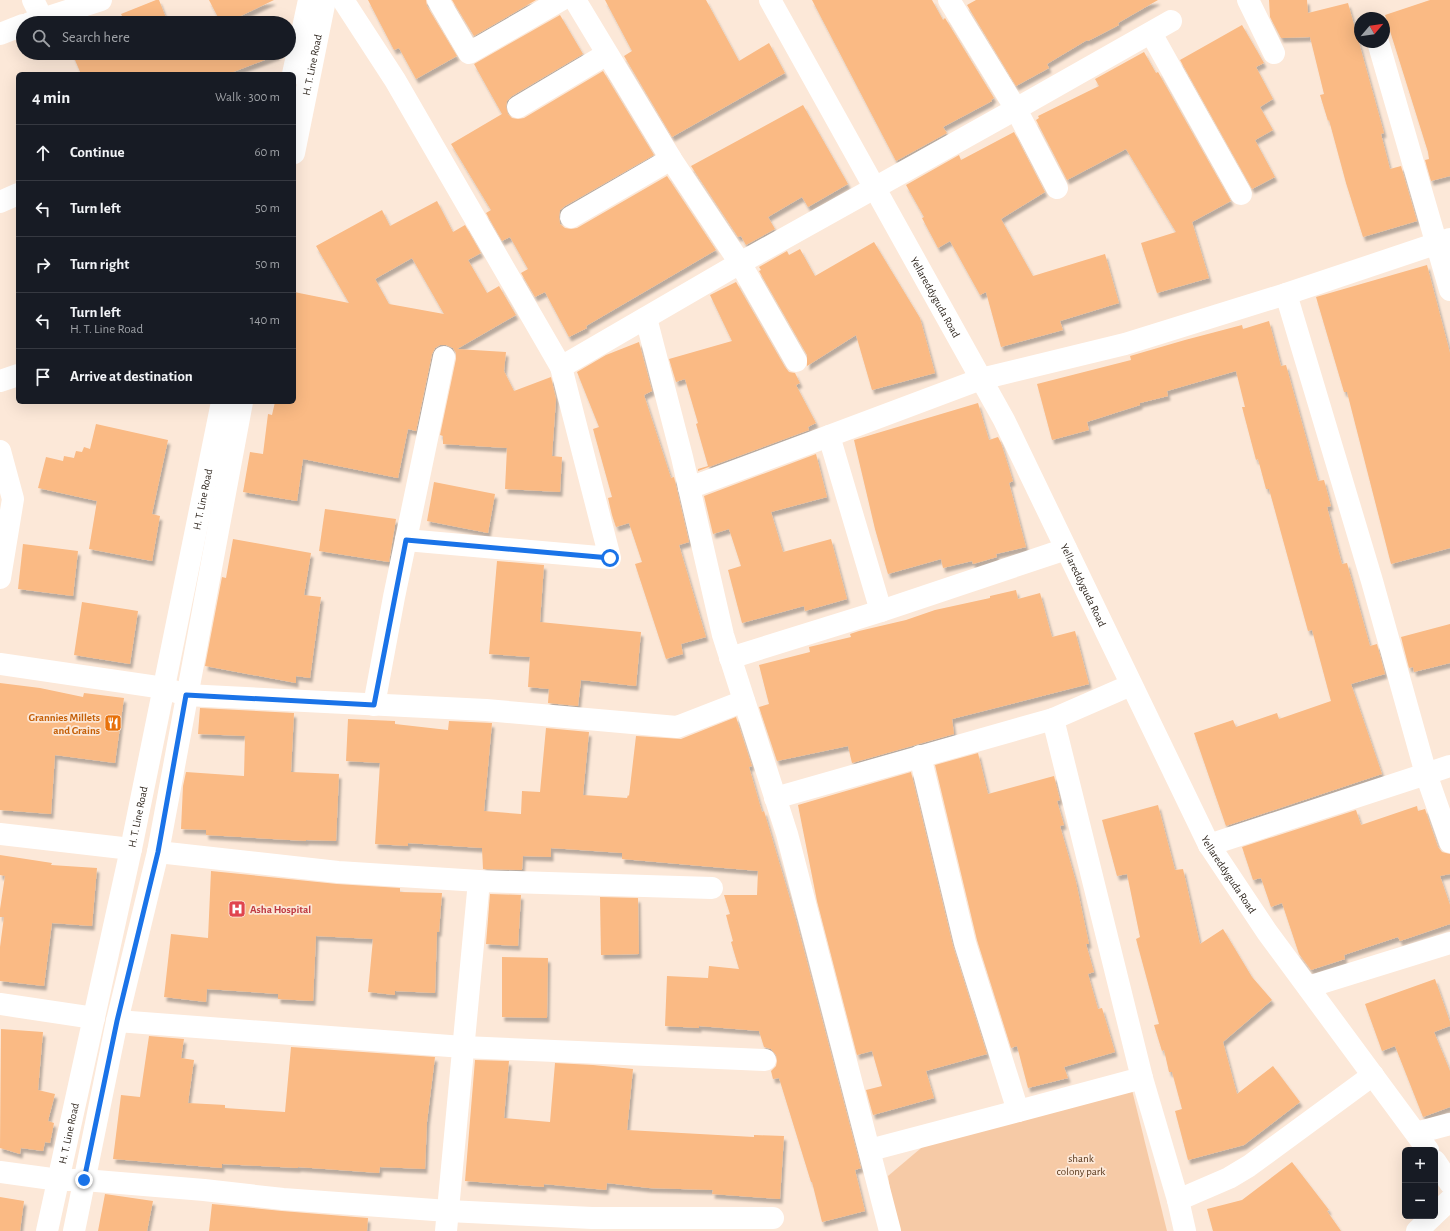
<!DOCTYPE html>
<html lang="en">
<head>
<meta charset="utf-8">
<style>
  body { margin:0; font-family:"Alegreya Sans",sans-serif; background:#20242c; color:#f1f3f6 }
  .controls { position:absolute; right:12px; bottom:12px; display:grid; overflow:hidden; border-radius:6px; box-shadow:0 4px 16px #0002 }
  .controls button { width:36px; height:36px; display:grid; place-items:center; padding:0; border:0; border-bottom:1px solid #363941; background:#171b24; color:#f1f3f6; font:20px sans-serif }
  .compass { position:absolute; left:1354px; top:12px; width:36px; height:36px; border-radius:50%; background:#171b24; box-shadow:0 4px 16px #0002; rotate:61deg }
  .stop { position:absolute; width:12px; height:12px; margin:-9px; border:3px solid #1a73e8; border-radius:50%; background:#fff }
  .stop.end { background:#1a73e8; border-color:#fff; box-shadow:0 1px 4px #0008 }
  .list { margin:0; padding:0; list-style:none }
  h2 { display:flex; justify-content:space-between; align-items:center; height:52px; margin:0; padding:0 16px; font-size:17px }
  h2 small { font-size:13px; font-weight:400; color:#9ea1a6 }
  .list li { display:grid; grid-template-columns:26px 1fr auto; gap:12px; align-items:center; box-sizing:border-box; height:56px; padding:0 16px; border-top:1px solid #363941 }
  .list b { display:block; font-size:15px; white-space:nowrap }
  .list p { margin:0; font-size:13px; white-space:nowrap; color:#9ea1a6 }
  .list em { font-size:13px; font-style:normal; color:#9ea1a6 }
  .icon { flex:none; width:22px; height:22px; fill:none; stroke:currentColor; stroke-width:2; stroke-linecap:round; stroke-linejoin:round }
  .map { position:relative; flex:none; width:1450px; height:1231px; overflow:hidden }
  .search { position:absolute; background:#171b24; box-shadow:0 4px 16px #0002; left:16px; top:16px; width:280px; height:44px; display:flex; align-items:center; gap:10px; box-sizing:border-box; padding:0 14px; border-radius:22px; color:#9ea1a6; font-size:15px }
  .panel { position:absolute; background:#171b24; box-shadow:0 4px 16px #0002; left:16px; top:72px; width:280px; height:332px; border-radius:6px }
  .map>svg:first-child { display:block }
</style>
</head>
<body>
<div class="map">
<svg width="1450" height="1231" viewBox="0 0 1450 1231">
  <defs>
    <filter id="shadow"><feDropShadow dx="2.5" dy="4.5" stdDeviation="1" flood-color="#0004"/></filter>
  </defs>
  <rect width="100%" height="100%" fill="#fce8d8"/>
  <path fill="#f6caa6" d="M1130,1082l37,149h-271l-8,-55 52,-44z"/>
  <g fill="#faba84" fill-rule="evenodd" filter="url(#shadow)">
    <path d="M156,0h3l9,23h-63l17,-7 -1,-2z"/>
    <path d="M209,0h65l-48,23h-5z"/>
    <path d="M368,0h58l1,6 30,50 -41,23 -17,-31 -5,2z"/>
    <path d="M452,0h84l-62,36z"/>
    <path d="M605,0h101l33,61 30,-18 16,30 -113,64 -48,-81 8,-5z"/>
    <path d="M812,0h120l11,20 2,-2 49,80 -3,2 1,1 -49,26 4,6 -51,28z"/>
    <path d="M976,0h182l-40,23 1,2 -31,16 -1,-1 -40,24 2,4 -33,18 -49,-81z"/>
    <path d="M1269,0h38l1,13 40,-10 36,130 -3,1 9,35 11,-3 16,55 -54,16 -17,-54 -17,-63 -1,1 -8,-26 4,-1 -14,-57 -29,1 -11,-21z"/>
    <path d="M1430,0h20v176l-19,5 -6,-21 4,-1 -1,-7 -43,-137z"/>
    <path d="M560,15l23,39 -71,42 -5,5 -1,6 2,7 4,4 6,1 6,-1 79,-47 51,84 -89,51 -5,4 -1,7 1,7 5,4 6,1 6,-1 90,-52 49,74 -130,76 1,2 -18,9 -24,-45 -10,5 -14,-24 7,-4 -18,-32 -8,4 -16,-28 5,-3 -40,-66 51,-30 -28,-50z"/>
    <path d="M1242,25l22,38 -8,4 17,32 -13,8 13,23 -18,10 20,37 -23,12 -72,-129z"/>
    <path d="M1144,52l12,21 2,-1 73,129 -39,21 17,56 -52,15 -16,-50 35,-11 -50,-83 -59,31 -31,-60 3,-2 -1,-2 61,-30 -4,-7z"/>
    <path d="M72,53h206v2l-50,19h-147z"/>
    <path d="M803,105l45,79 -40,23 -6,-10 -34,20 7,12 -29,16 -5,-9 -3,1 -47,-71z"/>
    <path d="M1014,132l31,60 -44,27 32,57 72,-22 14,49 -59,18 3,9 -62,17 -15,-55 -6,3 -30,-54 -12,7 -16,-30 2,-1 -18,-32 53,-30 2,5z"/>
    <path d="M437,201l16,31 12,-7 16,28 -13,7 19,33 12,-7 17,29 -59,34 49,3 -2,19 10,20 37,-14 5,22 -4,57 10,1 -2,35 -55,-3 2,-41 -64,-4v-8l-3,-1 16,-76v-6l-3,-5 -7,-3h-6l-5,3 -3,6 -16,77 -8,-2 -10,49 -95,-19 -6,42 -54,-9 7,-40 13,2 5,-40 4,1 3,-13h19v-110l55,11 -33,-57 66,-36 8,16zM412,258l32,56 -55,-10 -14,-25z"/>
    <path d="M874,242l46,76 15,55 -63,17 -16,-55 -49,31v-11l-48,-84 2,-1 -2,-3 28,-16 2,4 11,-6 15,27z"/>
    <path d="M1427,265l23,88v195l-59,16 -44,-172h-3l-28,-95z"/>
    <path d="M736,282l49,85 4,5 6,1 5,10 -4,2 20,38 -8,4 1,3 -111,41v-2l10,-3 -12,-42 2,-1 -13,-44 -9,3 -7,-23 63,-18 -22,-46z"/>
    <path d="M1269,321l12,45 5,-1 32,116 6,-1 7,26 -4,1 15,57 5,-1 23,83 7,-2 8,30 -34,10 31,90 -156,52 -32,-93 39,-13 3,7 41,-14 2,6 52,-18 -19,-71 -4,1 -39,-142h-3l-8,-30 -2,1 -14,-53h3l-9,-36 -69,20 1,5 -28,7v2l-53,17 2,8 -37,10 -15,-56 94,-24 -1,-4 55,-16 57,-15 1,4z"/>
    <path d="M639,342l13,49 -8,4 27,83 3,-1 15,65 -10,3 27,92 -25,7 2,10 -17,5 -31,-95 7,-2 -13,-39 -13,4 -4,-12 -4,-17 4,-1 -19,-68 6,-2 -22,-55 29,-17z"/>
    <path d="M978,403l11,37 9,-3 3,6 12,38 -4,2 17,64 -30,7 1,3 -24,7 -1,-3 -29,7 -2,-9 -53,15 -13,-45 -21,-89z"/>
    <path d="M96,424l72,16 -16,74 8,2 -8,45 -63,-12 8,-48 -59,-13 8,-31 17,4 1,-5 10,2 2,-7 6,1 2,-5 6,2z"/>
    <path d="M816,454l11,43 -56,15 12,40 48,-13 16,60 -42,12 -1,-5 -62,17 -14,-53 13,-4 -12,-37 -16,5 -9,-38z"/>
    <path d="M434,482l61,12 -7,39 -61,-12z"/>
    <path d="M325,509l71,10 -7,43 -70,-11z"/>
    <path d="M233,539l78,14 -7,42 17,2 -11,81 -14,-2v7l-91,-17 17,-89 4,1z"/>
    <path d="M23,544l55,7 -5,45 -55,-7z"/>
    <path d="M497,561l47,4 -4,57 101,10 -5,54 -55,-6 -3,26 -30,-3 1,-14 -21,-2 2,-30 -41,-3z"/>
    <path d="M1016,590l2,9 22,-6 12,44 23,-6 14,53 -137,35 2,15 -102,29 -4,-17 -71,15 -18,-54 10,-3 -10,-39 51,-13 -1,-5 42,-10 -1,-3 9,-3 47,-11 29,-10 55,-12v-2z"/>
    <path d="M82,602l56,9 -8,53 -56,-9z"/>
    <path d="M1450,624v39l-36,9 -1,-5 -4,1 -8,-31z"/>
    <path d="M0,683l40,5 43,9 1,-4 40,5 -9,65 -60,-8 -4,59 -51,-4z"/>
    <path d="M200,708l94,5 -3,59 48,2 -3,67 -30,-1v1l-100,-6v-5l-25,-1 2,-43 3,-14 58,4 1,-40 -47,-2z"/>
    <path d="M736,717l16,49 -3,1 13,45 2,-1 31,105 66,252 -6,2 10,41 -43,11 -10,-40h-1l-32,-104 -6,1 -2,-8 5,-5 1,-5 -1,-6 -5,-6 -7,-2 -5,-16 -60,-5v2l-34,-2 2,-50 41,2 1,-12 30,3 -8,-27 2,-1 -7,-26 4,-1 -6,-19h33l1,-24 -136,-12v-6l-71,-5v9l-28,-1 -1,14 -39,-1 -1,-21 -74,-5v3l-33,-2 5,-81 -34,-2 2,-42 47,2v3l53,6 1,-9 43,2 -8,88 37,3 1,-23 18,1 6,-64 43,4 -6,63 44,3 1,-3 1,1 7,-60 45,3z"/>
    <path d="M978,753l10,41 66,-18 6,24 -3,1 7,24 -4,1 16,56 13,62h-3l8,28 -6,2 10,35 4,-1 13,44 -51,15 4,11 -40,10 -11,-42 -6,2 -34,-108 -42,-175z"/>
    <path d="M911,772l42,174 34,108 -61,17 8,27 -61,17 -7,-25 16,-4 -10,-35 -15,4 -40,-154 -19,-96z"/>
    <path d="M1158,805l17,65 8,-1 17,75 23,-15 29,48 20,23 -49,42 14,52 36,-28 27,36 -56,43 -56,15 -13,-49 7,-2 -10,-37h-3l-5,-22 -2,1 -8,-26 5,-1 -23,-85 4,-2 -13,-63 -10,2 -15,-56z"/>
    <path d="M1417,806l1,5 7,-2 13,38 4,5 8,2v20l-10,2 10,29v19l-50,17 -2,-4 -54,18 1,4 -34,11 -12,-16 -17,-51 -11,4 -10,-29 -8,2 -11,-33 114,-37 5,15z"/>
    <path d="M0,855l52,8 -1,2 46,3 -5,58 -40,-3 -8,63 -44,-5v-34l4,-30h-4v-8l5,-33 -5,-1z"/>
    <path d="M211,871l126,13 63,4v4l42,1 -3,39h-2l-2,61 -40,-2v4l-27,-3 5,-53 -57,-3 -3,65 -35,-2v-5l-71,-5 -1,13 -42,-5 7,-63 37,4z"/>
    <path d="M490,894l31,1 -3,51 -32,-2z"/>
    <path d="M600,897l38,1 1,56 -38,1z"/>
    <path d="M502,957l46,1 -1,60 -45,-1z"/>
    <path d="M1435,979l15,43v4l-16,6 16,39v36l-27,10 -28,-71 -13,5 -17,-47z"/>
    <path d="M1,1029l42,3 -5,58 17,4 -7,27 6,2 -4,20 -5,-1 -2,9 -22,-3 -1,6 -20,-6z"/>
    <path d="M149,1036l35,3 -3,19 13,2 -6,43 37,2v3l60,4 6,-65 144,10 -8,65 -2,47 -45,-2 -1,6 -81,-6v1l-76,-4v4l-109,-9 8,-64 19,2z"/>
    <path d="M475,1060l34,1 -5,57 46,4 5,-59 38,2 40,4 -6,61 127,7v-2l30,1 -4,63 -68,-5 1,-4 -64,-2 -42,-5 -1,7 -62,-6v3l-79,-6z"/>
    <path d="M1292,1162l37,48 -2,1 14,20h-128l-6,-22 35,-9z"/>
    <path d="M105,1194l48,7 -6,30h-49z"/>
    <path d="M0,1197l24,4 -4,30h-20z"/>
    <path d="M212,1204l70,7 86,7 -1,13h-158z"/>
  </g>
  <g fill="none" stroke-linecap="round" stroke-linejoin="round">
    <g stroke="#fff" stroke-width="22">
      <path d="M33,0l9,18"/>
      <path d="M343,0l52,80 166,287 179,-104 -69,-104 -96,-159"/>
      <path d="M438,0l31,53 92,-53"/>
      <path id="s1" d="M770,0l234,420 205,425 58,87 161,218"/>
      <path d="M1248,0l26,53"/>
      <path d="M30,23l71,-23"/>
      <path d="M1151,33l90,161"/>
      <path d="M0,34l23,-9"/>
      <path d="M1378,42l72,248"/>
      <path d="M293,74l16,-74"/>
      <path d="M518,107l89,-53"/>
      <path id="s2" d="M294,153l31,-153"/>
      <path d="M1057,188l-41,-79 155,-88"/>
      <path d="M0,202l18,-8"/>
      <path d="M571,217l100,-58"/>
      <path d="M1286,294l86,287 54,193 24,-8"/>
      <path d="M646,318l36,139 41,178 64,199 103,397"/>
      <path d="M796,361l-56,-98 276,-154 -67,-109"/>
      <path d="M0,381l18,-6"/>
      <path d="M0,451l13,48 -13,79"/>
      <path d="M689,488l140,-52"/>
      <path d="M406,540l204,18 -49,-191"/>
      <path d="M881,611l-52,-175 152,-57 144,-35 161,-50 164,-55"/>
      <path d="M730,658l151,-47 185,-62"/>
      <path d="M0,664l164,24 22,7 300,15 191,17 67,-26"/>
      <path d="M374,705l20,-108 50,-240"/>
      <path d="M920,756l45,187 53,168 124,-33 -89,-359"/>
      <path d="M775,798l278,-79 78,-34"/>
      <path d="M0,834l131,15"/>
      <path d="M1209,845l217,-71 24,68"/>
      <path d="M158,852l180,20 141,9 233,7"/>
      <path d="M1308,987l142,-44"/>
      <path d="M0,1004l94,14"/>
      <path d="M117,1021l346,26 302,13"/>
      <path d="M1142,1078l36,122"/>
      <path d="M1416,1133l34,-9"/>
      <path d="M870,1150l148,-39"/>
      <path d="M1435,1161l15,22"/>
      <path d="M0,1172l59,8h25l120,10 79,9 165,12 144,7h181"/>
      <path d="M1435,1214l15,-14"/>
      <path id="s3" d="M47,1231l84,-382 91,-447"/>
      <path d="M74,1231l43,-210 41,-169 84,-450"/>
      <path d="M446,1231l33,-350"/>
      <path d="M1185,1231l-7,-31 51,-22 20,-12 124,-91"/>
      <path d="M1417,1231l16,-15"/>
    </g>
  </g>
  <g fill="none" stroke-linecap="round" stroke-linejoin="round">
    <path stroke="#1a73e8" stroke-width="5" d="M84,1180l33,-159 41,-169 28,-157 188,10 32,-165 204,18"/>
  </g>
  <defs>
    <g id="restaurant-square" transform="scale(0.9)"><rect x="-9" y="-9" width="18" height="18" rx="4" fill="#e8710a" stroke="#fce8d8"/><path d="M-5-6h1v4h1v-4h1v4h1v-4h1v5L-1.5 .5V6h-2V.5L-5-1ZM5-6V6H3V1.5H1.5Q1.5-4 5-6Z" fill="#fff"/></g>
    <g id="hospital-square" transform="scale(0.9)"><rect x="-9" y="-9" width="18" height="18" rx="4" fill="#e0444e" stroke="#fce8d8"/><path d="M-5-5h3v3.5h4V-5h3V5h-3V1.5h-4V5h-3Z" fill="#fff"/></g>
  </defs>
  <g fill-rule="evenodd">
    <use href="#restaurant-square" x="113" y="723"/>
    <use href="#hospital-square" x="237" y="909"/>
  </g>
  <g text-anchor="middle" stroke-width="3.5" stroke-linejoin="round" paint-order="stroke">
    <g font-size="11" fill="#281f17" stroke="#fce8d8">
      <text dy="4" stroke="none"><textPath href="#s2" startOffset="90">H. T. Line Road</textPath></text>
      <text dy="4" stroke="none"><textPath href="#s1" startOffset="340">Yellareddyguda Road</textPath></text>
      <text dy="4" stroke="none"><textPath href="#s3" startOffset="748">H. T. Line Road</textPath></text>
      <text dy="4" stroke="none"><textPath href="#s1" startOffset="664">Yellareddyguda Road</textPath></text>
      <text dy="4" stroke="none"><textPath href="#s3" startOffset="424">H. T. Line Road</textPath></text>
      <text dy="4" stroke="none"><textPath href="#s1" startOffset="988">Yellareddyguda Road</textPath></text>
      <text dy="4" stroke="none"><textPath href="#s3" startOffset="100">H. T. Line Road</textPath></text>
    </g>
    <g font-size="11" font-weight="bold" fill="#c56008" stroke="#fce8d8" text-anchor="end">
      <text x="100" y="721">Grannies Millets<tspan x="100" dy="13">and Grains</tspan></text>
    </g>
    <g font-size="11" font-weight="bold" fill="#be3a42" stroke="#fce8d8" text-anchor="start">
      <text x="250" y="913">Asha Hospital</text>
    </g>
    <g font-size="11" fill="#553418" stroke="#fce8d8">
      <text x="1081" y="1162">shank<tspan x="1081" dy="13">colony park</tspan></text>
    </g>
  </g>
</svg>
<div class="controls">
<button>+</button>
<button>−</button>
</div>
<svg class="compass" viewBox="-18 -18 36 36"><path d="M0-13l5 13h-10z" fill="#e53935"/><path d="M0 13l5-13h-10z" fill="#9ea1a6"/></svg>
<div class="stop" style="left:610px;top:558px"></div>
<div class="stop end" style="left:84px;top:1180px"></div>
<div class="search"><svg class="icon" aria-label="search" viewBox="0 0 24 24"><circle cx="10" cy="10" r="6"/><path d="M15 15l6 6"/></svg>Search here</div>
<section class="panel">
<h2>4 min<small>Walk · 300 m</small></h2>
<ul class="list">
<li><svg class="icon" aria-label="ahead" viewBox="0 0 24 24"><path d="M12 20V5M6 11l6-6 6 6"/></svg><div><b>Continue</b></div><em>60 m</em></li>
<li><svg class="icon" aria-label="left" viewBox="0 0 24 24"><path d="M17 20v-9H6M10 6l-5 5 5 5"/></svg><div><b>Turn left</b></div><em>50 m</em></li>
<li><svg class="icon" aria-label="right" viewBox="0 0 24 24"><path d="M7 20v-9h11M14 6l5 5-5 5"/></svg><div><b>Turn right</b></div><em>50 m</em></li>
<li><svg class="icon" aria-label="left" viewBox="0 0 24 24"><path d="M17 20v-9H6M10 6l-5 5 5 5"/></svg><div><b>Turn left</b><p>H. T. Line Road</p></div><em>140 m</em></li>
<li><svg class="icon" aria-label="arrive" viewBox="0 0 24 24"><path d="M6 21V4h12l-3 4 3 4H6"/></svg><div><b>Arrive at destination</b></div></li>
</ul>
</section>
</div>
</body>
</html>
